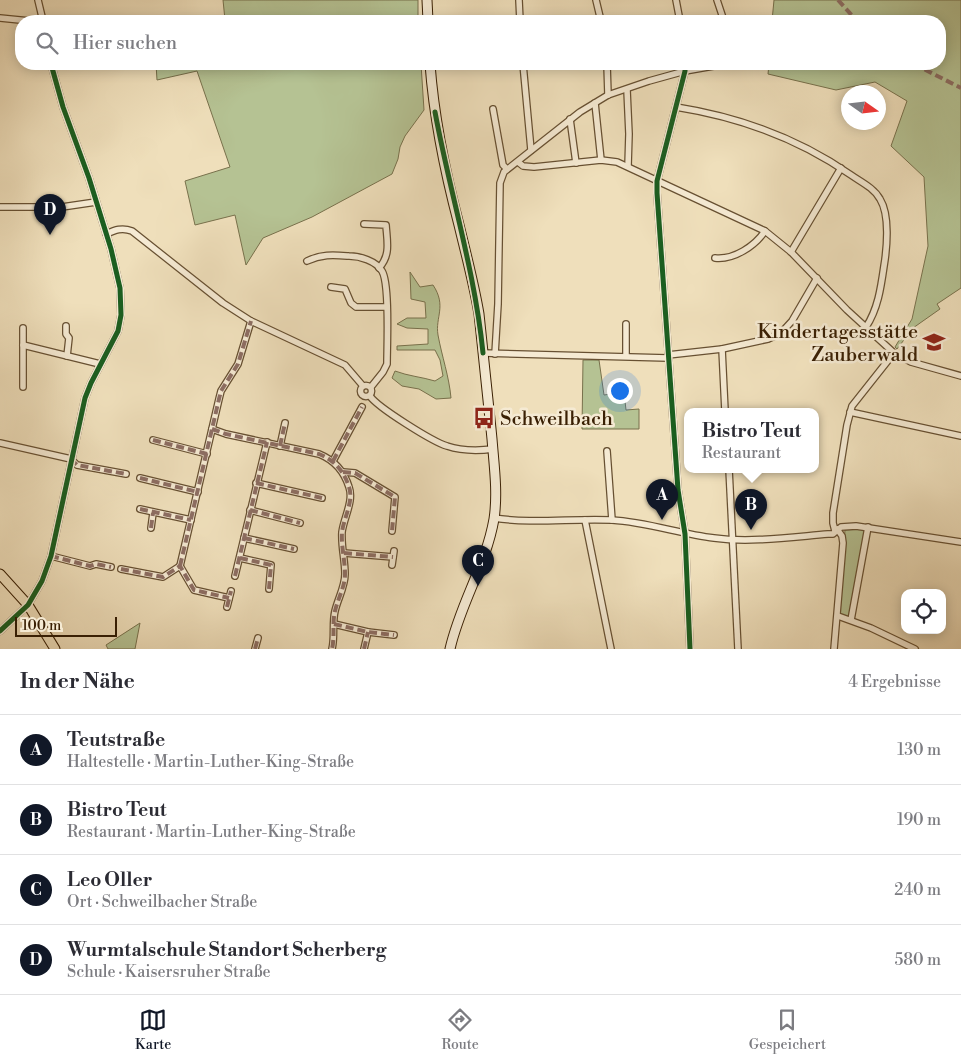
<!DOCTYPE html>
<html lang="de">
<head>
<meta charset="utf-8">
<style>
  body { margin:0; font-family:"Libre Bodoni",serif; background:#f2f2f3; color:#2b2b33 }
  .controls { position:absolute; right:15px; bottom:15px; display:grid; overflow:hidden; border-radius:10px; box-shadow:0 2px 12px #0003 }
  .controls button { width:45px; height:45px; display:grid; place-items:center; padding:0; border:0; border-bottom:1px solid #e1e1e2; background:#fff; color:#2b2b33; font:25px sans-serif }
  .compass { position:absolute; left:841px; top:85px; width:45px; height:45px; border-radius:50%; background:#fff; box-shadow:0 2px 12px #0003; rotate:104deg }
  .scale { position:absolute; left:15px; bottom:12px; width:102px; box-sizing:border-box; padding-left:5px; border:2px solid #3a2004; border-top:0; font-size:14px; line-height:18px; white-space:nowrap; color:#3a2004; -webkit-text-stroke:4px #f5ead3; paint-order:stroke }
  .you { position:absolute; left:619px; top:390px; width:18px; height:18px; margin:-12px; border:4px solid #fff; border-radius:50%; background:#1a73e8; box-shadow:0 0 0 8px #1a73e833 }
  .badge { display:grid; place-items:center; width:32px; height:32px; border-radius:50%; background:#111827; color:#fff; font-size:16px; font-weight:700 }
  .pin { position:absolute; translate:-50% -41px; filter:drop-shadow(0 1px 2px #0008) }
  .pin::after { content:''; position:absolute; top:26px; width:18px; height:15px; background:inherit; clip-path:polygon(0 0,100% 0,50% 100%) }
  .popup { position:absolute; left:684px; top:408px; width:135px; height:65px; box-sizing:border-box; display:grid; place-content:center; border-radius:10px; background:#fff; filter:drop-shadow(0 1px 4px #0005); font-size:16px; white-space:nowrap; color:#7c7c81 }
  .popup b { font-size:19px; color:#2b2b33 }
  .popup::after { content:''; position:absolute; left:50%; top:100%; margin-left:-10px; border:10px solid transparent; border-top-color:#fff }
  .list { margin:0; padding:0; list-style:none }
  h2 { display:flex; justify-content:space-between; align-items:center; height:65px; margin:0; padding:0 20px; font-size:21px }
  h2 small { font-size:16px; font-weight:400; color:#7c7c81 }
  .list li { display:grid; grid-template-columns:32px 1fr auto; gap:15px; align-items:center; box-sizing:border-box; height:70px; padding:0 20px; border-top:1px solid #e1e1e2 }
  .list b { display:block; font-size:19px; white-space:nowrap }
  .list p { margin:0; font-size:16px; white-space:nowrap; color:#7c7c81 }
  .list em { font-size:16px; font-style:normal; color:#7c7c81 }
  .icon { flex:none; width:28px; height:28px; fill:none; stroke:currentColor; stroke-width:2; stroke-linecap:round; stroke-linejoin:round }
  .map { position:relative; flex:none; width:961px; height:649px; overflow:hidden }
  .search { position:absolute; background:#fff; box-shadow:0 2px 12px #0003; left:15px; right:15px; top:15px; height:55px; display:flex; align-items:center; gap:12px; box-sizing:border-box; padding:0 18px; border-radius:20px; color:#7c7c81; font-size:19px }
  .sheet { height:345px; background:#fff }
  nav { display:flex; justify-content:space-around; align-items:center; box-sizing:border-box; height:70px; border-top:1px solid #e1e1e2; background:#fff; font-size:14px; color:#7c7c81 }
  nav a { display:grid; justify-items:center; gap:2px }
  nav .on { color:#111827 }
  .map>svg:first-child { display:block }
</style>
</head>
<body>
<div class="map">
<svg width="961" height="649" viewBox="0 0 961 649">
  <rect width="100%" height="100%" fill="#efdfbb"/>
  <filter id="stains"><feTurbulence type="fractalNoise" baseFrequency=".004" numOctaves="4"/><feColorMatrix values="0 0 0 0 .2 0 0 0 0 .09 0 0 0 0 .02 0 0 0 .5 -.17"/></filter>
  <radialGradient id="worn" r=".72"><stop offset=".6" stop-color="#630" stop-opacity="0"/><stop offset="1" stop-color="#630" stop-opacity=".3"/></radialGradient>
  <g fill="#b5c293" stroke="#78714c">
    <path d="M223,0h195v21h-209l16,-1z"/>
    <path d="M774,0h187v288l-24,16 3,5 -27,19 -16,21 -2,-2 17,-28 16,-73 -4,-69 -33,-31 16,-45 -32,-19 -39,8 -68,-16 1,-10h171v-43h-168z"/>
    <path d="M156,64h265l3,46 -19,26 -5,11 -2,12 -6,15 -80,43 -49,21 -17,27 -11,-50 -40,10 -10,-44 45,-14 -33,-96 -40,9z"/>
    <path d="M410,272l10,15 13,-2c14,21 2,32 5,50 4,22 11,41 13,63l-15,1 -17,-10 -17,-3 -10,-8 3,-7c13,5 27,6 40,10l8,-5 -3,-16 -5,-10h-38v-4l31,-2v-15l-21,-1 -10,-4 10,-6h19l-1,-16 -14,-3z"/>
    <path d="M583,360h16l5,35 20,-3 2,18 13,-1v20h-57z"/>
    <path d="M866,529l-17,89 -10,-3 6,-85z"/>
    <path d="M140,623l-5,26h-27l-2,-4z"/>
  </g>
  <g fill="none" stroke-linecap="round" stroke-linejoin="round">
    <g stroke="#675032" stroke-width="8">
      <g id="minor">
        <path d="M38,0l5,21"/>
        <path d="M519,0l1,21"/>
        <path d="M596,0l5,21"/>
        <path d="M676,0l4,21"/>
        <path d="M717,0l7,21"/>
        <path d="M0,18l30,3"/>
        <path d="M523,64l8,86"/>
        <path d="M607,64l1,31"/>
        <path d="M685,64v7l-28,110v12l21,297 7,44 5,115"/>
        <path d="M627,90l2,44 -1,32"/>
        <path d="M595,103l6,57"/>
        <path d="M676,107c63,10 122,31 175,68 10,7 23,13 29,24 10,16 7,49 4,67 -3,21 -6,43 -18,61"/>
        <path d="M493,109l10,56 4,4"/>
        <path d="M570,119l6,44"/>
        <path d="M518,162l5,4 11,1 67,-7 16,2 148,69 26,21 56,58 47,43 17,9 50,14"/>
        <path d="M0,207h62l34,-5"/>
        <path d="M364,224l22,1c1,16 5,30 -7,43"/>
        <path d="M106,234c9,-4 16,-7 26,-3l91,72 28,18 94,44 18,21"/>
        <path d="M791,252l50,-84"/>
        <path d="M715,258c19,2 40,-12 50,-27"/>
        <path d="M307,261c15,-7 26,-6 42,-5 11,0 27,5 33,15 8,13 5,75 5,93l-4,8 -12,15"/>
        <path d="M331,287l14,2 6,14 5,4h31"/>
        <path d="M626,324v32"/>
        <path d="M66,326v8l3,4 -2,18"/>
        <path d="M23,328v59"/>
        <path d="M23,345l77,19"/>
        <path d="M722,349l3,62"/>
        <path d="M483,353l185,5"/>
        <path d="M495,354l3,-50 2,-121 4,-11 76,-60 28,-17 41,-14 36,-10 40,-7"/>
        <path d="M668,355l54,-6 46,-10 13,-6 11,-12 25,-43"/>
        <circle cx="366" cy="391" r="5.5"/>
        <path d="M370,396c7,11 63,46 77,50 15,5 30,5 46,3"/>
        <path d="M850,412l111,24"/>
        <path d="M212,429l14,5 93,20c15,6 25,17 30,33 5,14 -5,30 -7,45 -1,14 3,28 3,42 0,13 -7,24 -10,37 -3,12 0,25 -3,38"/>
        <path d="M153,440l54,14"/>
        <path d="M0,443l71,16 6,6 49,9"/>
        <path d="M280,446l5,-23"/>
        <path d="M607,451l5,69"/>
        <path d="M333,461l29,-54"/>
        <path d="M729,469l9,180"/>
        <path d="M343,472l12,1 40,24 -3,34"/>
        <path d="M140,478l58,14"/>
        <path d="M256,483l66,15"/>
        <path d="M140,509l51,11"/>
        <path d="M250,510l50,13"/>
        <path d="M494,518c39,6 79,0 118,2 35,2 68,14 102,18 36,5 78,-1 114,-4h5l8,-7 15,-1 105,16"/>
        <path d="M585,520l26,129"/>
        <path d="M151,528l2,-15"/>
        <path d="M835,531l-2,-8v-10l14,-88 5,-19 42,-53"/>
        <path d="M244,538l50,11"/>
        <path d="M344,553l49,4"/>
        <path d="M51,556l39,10 6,-2 15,3"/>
        <path d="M240,558l31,7 -2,24"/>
        <path d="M392,565l2,-14"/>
        <path d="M180,566l39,-167 2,-8 17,-27 13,-43"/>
        <path d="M121,569l42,8 17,-11 14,24 35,8"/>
        <path d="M235,576l32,-134"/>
        <path d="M227,607l4,-16"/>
        <path d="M838,616l33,12 44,21"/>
        <path d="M851,620l17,-93"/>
        <path d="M334,624l34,8 26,3"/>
        <path d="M0,631l28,-26 14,-24 9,-25 34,-158 6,-15 27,-52 3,-16 -1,-27 -9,-39 -22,-71 -26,-71 -12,-43"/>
        <path d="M255,649l3,-11"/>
        <path d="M364,649l4,-17"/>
        <path d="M834,649l9,-106 -1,-7 -5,-7"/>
      </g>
    </g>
    <g stroke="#3a2004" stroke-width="11">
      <g id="secondary">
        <path d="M427,0l1,21"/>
        <path d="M430,64c4,54 15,108 29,161 7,29 15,59 20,89 4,41 9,83 13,125 2,26 6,54 2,80 -8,46 -34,85 -44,130"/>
      </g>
    </g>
    <g stroke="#3a2004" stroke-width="11">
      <path id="primary" d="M0,574l28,31 27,44"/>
    </g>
    <use href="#minor" stroke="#f5ead3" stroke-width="5.5"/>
    <use href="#secondary" stroke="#f5ead3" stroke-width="9"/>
    <use href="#primary" stroke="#efdfbb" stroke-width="9"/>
    <g stroke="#8d6e63" stroke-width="4" stroke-dasharray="8 4" stroke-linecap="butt">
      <path d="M838,0l19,21"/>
      <path d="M914,64l47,24"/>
      <path d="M212,429l14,5 93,20c15,6 25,17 30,33 5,14 -5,30 -7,45 -1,14 3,28 3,42 0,13 -7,24 -10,37 -3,12 0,25 -3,38"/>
      <path d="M153,440l54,14"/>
      <path d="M280,446l5,-23"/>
      <path d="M71,459l6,6 49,9"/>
      <path d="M333,461l29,-54"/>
      <path d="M343,472l12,1 40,24 -3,34"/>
      <path d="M140,478l58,14"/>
      <path d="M256,483l66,15"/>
      <path d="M140,509l51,11"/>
      <path d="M250,510l50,13"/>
      <path d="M151,528l2,-15"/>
      <path d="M244,538l50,11"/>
      <path d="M344,553l49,4"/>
      <path d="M51,556l39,10 6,-2 15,3"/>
      <path d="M240,558l31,7 -2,24"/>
      <path d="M180,566l39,-167 2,-8 17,-27 13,-43"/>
      <path d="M121,569l42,8 17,-11 14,24 35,8"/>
      <path d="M235,576l32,-134"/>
      <path d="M227,607l4,-16"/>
      <path d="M334,624l34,8 26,3"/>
      <path d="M255,649l3,-11"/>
      <path d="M364,649l4,-17"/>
    </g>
    <g stroke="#f5ead3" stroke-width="8">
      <g id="cycleway">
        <path d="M685,64v7l-28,110v12l21,297 7,44 5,115"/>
        <path d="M435,112c15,81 40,160 48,241"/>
        <path d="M0,631l28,-26 14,-24 9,-25 34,-158 6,-15 27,-52 3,-16 -1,-27 -9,-39 -22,-71 -26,-71 -12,-43"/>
      </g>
    </g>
    <use href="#cycleway" stroke="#1b5e20" stroke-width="5"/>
  </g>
  <defs>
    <g id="school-bare" transform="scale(1.725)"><path d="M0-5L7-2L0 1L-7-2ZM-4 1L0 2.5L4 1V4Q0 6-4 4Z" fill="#8f2418" stroke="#f5ead3" stroke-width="2.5" paint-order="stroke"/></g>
    <g id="bus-bare" transform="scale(1.725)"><path d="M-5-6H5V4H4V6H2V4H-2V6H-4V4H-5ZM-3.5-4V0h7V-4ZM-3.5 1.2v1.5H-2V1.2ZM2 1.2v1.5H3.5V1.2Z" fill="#8f2418" stroke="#f5ead3" stroke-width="2.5" paint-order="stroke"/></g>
  </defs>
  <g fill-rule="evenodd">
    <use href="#school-bare" x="934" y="342"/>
    <use href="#bus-bare" x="484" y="418"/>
  </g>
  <g text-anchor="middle" stroke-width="5" stroke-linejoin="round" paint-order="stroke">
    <g font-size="20" fill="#3a2004" stroke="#f5ead3" text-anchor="end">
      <text x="918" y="338">Kindertagesstätte<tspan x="918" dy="23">Zauberwald</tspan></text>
      <text x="500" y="425" text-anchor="start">Schweilbach</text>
    </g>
  </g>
  <rect width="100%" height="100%" filter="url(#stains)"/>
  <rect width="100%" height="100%" fill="url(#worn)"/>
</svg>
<div class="controls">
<button><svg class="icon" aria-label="locate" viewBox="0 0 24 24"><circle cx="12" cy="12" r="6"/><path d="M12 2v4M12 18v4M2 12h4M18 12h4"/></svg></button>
</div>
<svg class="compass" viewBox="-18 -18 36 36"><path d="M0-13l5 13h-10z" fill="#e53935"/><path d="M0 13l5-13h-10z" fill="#7c7c81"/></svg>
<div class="scale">100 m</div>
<div class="you"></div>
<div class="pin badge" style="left:662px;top:520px">A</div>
<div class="pin badge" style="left:751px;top:530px">B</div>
<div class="popup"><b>Bistro Teut</b>Restaurant</div>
<div class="pin badge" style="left:478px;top:586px">C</div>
<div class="pin badge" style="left:50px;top:235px">D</div>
<div class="search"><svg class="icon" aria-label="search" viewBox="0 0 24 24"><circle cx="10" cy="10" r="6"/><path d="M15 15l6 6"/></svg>Hier suchen</div>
</div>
<section class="sheet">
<h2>In der Nähe<small>4 Ergebnisse</small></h2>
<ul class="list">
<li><span class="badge">A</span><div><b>Teutstraße</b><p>Haltestelle · Martin-Luther-King-Straße</p></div><em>130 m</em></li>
<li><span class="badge">B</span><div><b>Bistro Teut</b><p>Restaurant · Martin-Luther-King-Straße</p></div><em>190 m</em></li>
<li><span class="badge">C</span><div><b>Leo Oller</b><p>Ort · Schweilbacher Straße</p></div><em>240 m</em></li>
<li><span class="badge">D</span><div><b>Wurmtalschule Standort Scherberg</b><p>Schule · Kaisersruher Straße</p></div><em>580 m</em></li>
</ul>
</section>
<nav>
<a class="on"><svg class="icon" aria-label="map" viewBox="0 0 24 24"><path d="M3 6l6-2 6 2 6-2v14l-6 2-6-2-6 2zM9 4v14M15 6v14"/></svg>Karte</a>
<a><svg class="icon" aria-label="directions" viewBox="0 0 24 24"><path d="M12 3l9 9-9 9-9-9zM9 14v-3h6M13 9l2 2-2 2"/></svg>Route</a>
<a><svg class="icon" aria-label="saved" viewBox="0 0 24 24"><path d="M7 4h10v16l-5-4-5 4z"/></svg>Gespeichert</a>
</nav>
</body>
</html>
